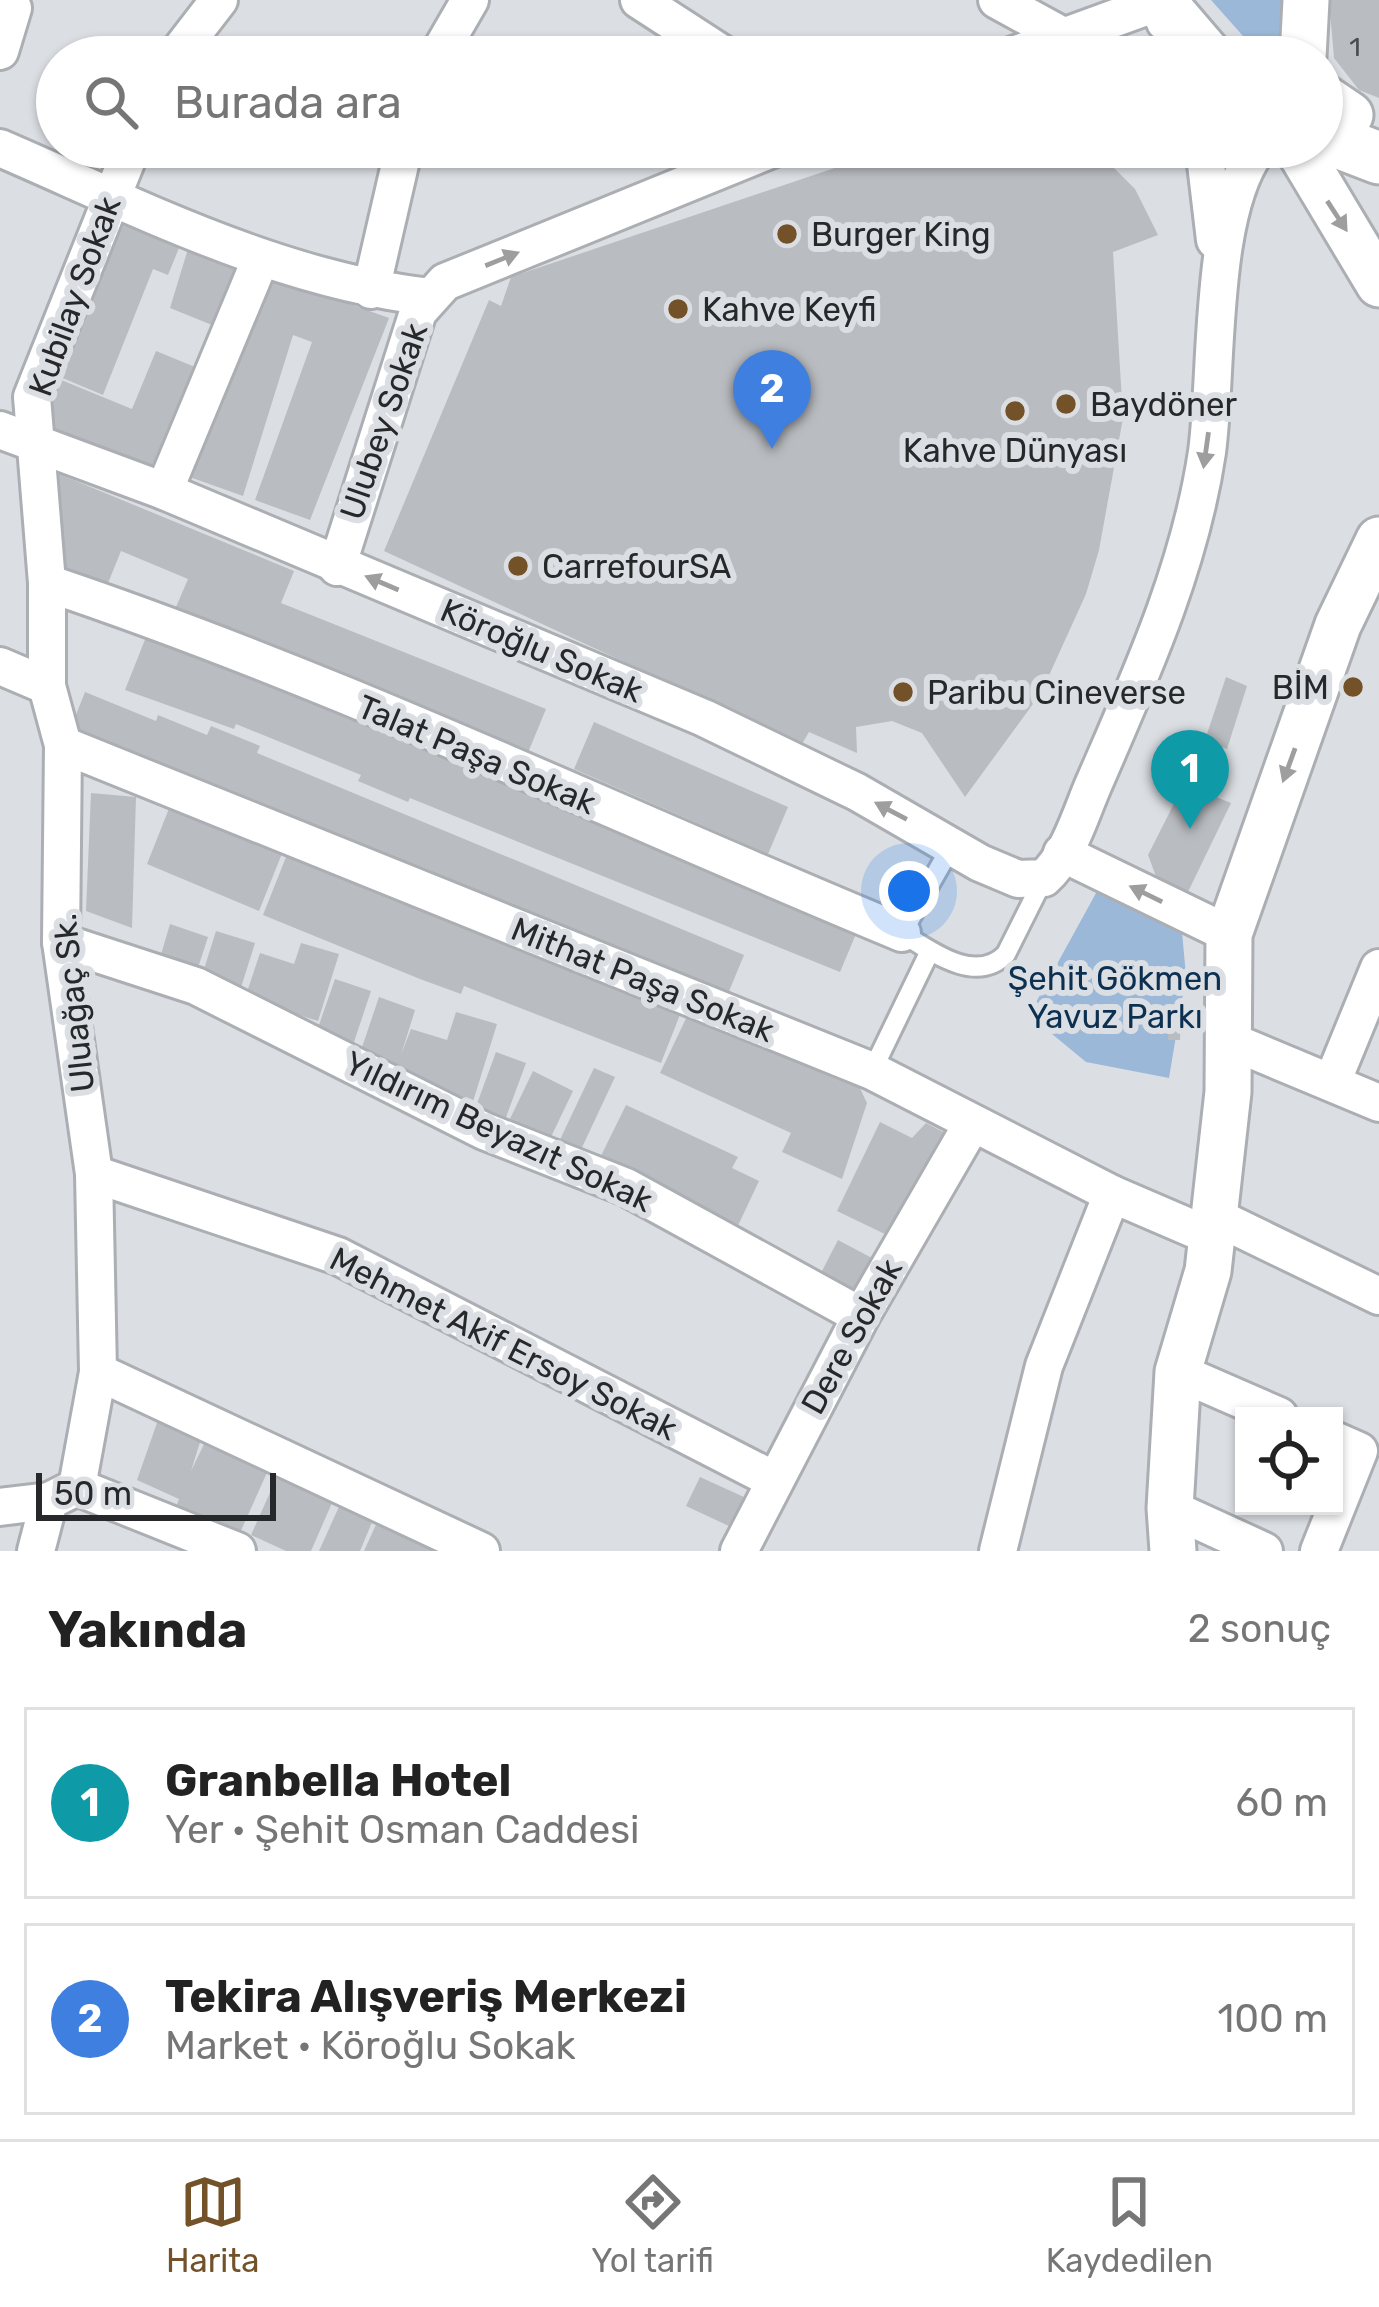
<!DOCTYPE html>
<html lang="tr">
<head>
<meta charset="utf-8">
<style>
  body { margin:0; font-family:Rubik,sans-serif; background:#f2f2f2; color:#222 }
  .controls { position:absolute; right:36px; bottom:36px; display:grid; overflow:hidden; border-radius:0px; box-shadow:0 3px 9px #0004 }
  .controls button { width:108px; height:108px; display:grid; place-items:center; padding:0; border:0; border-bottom:3px solid #e0e0e0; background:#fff; color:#222; font:60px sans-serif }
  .scale { position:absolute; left:36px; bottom:30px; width:240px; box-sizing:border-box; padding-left:12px; border:6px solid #27282a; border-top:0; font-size:33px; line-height:42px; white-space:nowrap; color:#27282a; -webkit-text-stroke:9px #dbdfe3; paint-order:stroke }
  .you { position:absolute; left:909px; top:891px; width:42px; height:42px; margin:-30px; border:9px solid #fff; border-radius:50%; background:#1a73e8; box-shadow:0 0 0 18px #1a73e833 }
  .badge { display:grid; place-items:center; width:78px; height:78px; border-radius:50%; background:#735229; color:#fff; font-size:39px; font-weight:700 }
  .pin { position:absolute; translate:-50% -99px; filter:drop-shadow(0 3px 6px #0008) }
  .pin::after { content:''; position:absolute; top:63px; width:42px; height:36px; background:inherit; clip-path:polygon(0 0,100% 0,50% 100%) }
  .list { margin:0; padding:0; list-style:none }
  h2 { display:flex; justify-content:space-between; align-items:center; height:156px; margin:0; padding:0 48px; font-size:51px }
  h2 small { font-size:39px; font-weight:400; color:#767676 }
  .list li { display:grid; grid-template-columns:78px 1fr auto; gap:36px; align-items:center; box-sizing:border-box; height:192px; margin:0 24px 24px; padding:0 24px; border:3px solid #e0e0e0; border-radius:0px }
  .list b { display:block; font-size:45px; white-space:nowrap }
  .list p { margin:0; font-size:39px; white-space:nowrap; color:#767676 }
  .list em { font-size:39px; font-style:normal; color:#767676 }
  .icon { flex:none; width:66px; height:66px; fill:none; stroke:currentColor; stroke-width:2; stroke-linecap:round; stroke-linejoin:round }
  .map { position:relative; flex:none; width:1379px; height:1551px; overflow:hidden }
  .search { position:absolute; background:#fff; box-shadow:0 3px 9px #0004; left:36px; right:36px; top:36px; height:132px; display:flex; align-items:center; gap:30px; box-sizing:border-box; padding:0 42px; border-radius:66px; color:#767676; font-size:45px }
  .sheet { height:588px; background:#fff }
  nav { display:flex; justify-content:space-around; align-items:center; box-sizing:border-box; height:168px; border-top:3px solid #e0e0e0; background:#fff; font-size:33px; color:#767676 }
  nav a { display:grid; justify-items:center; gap:6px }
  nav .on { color:#735229 }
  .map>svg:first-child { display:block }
</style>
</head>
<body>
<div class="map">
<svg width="1379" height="1551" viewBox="0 0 1379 1551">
  <rect width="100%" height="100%" fill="#dbdfe3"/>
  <g fill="#9bb8d8">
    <path d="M1211,0h76l3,41 -16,14 -31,-19z"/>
    <path d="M1101,884l80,37 5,55 -17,102 -83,-16 -57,-47z"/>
  </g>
  <g fill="#b9bcc0">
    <path d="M1329,0h50v98l-20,-8 -25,-32z"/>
    <path d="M897,147h196l42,42 23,46 -45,17 10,166 -24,132 -13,44 -45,99 -76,104 -43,-64 -30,-12 -36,6 1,26 -48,-21 -7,12 -418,-193 105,-251 12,6 10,-29z"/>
    <path d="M121,207l64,26 -17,42 -15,-6 -50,126 -50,-21z"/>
    <path d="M191,239l58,23 -27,67 -52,-21z"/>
    <path d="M261,272l128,46 -79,202 -55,-20 57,-158 -19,-7 -50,161 -59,-21z"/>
    <path d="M156,351l39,16 -45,114 -104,-42 3,-64 83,34z"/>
    <path d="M59,474l235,97 -13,32 265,106 -21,51 -352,-146 15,-35 -67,-28 -17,42 -46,-19z"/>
    <path d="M148,632l703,287 5,15 -16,38 -430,-174 -2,4 -50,-21 3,-6 -125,-51 -2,5 -109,-39z"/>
    <path d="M1226,677l21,9 -20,63 -22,-9z"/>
    <path d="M85,692l71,29 2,-6 49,20 4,-9 49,20 -3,7 487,202 -19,46 -657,-266z"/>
    <path d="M594,722l194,85 -20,47 -194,-85z"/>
    <path d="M1184,784l47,19 -45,93 -26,-9 -12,-32z"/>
    <path d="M91,793l45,4 -4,131 -46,-17z"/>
    <path d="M170,806l113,45 -24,60 -112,-47z"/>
    <path d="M288,852l395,155 -22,56 -197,-77 -3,8 -41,-15 -157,-64z"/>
    <path d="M170,924l38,13 -14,43 -37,-12z"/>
    <path d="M216,931l39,12 -17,54 -39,-12z"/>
    <path d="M301,943l38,11 -21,67 -73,-23 15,-45 34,11z"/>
    <path d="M335,979l36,12 -21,63 -37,-12z"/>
    <path d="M379,997l36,13 -14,45 10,-26 36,11 9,-28 41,12 -26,84 -115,-43z"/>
    <path d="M690,1010l167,72 10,21 -25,76 -60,-27 9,-19 -131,-60z"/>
    <path d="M1169,1012h12l-1,28h-12z"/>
    <path d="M496,1052l30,11 -21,57 -30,-11z"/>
    <path d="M594,1068l21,9 -37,79 -21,-10z"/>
    <path d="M533,1071l40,20 -24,50 -40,-20z"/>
    <path d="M626,1105l112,52 -6,11 27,13 -25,53 -139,-66z"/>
    <path d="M880,1122l32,16 14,-15 27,14 -62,100 -54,-26z"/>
    <path d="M838,1240l34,18 -18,34 -34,-17z"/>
    <path d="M158,1420l43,19 -10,32 16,-33 63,28 -31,69 -63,-28 3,-8 -42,-19z"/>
    <path d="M277,1477l58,19 -24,55h-25l-35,-16z"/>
    <path d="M700,1477l44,20 -13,30 -45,-21z"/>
    <path d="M342,1500l33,15 -15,36h-41z"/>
    <path d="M379,1518l66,33h-81z"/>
  </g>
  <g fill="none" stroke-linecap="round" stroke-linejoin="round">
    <g stroke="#abafb3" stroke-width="24">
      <g id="service">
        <path d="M951,847l-49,86c30,19 74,52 104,21l38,-76"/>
        <path d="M872,1071l58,-120"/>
      </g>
    </g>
    <g stroke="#abafb3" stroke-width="42">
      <g id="minor">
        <path d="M639,0l88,57"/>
        <path d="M997,0l66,36"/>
        <path d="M0,51l13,-43"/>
        <path d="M175,57l44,-57"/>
        <path d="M437,57l33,-57"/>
        <path d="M1008,57l151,-55 6,20"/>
        <path d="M1204,147l11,93"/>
        <path d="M0,148c139,60 279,132 430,149"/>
        <path d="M371,290l33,-143"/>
        <path d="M0,430l164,61 540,227 153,74 123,71 38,16 26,-1c26,-23 37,-66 51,-97 46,-106 95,-214 112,-329 11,-80 1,-241 52,-305"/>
        <path d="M164,491l97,-233"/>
        <path d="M337,567l81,-255 27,-30 332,-135"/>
        <path d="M47,583c292,98 571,233 855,350"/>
        <path d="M0,666l47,20"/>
        <path d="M63,745l809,326 240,123 100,43"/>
        <path d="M1062,853l167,81"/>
        <path d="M61,942l135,44 288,145 142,56 235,129"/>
        <path d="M1226,1039l153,64"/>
        <path d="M1333,1080l46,-112"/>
        <path d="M94,1174l244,82 434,223"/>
        <path d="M1214,1216l165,80"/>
        <path d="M98,1372l383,179"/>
        <path d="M1178,1372l101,44"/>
        <path d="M77,1487l21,-115 -4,-198 -33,-232 2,-197 -16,-59v-103l-15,-186 100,-250"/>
        <path d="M0,1507l49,-6 28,-14 160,64"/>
        <path d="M1170,1508l94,43"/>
        <path d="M36,1551l13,-50"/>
        <path d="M739,1551l122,-235 111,-192"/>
        <path d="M998,1551l46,-185 68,-172"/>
        <path d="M1319,1551l40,-100 -25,-11"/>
      </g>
    </g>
    <g stroke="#abafb3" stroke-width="51">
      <g id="tertiary">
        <path d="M1303,57l3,-57"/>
        <path d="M1322,96l28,19"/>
        <path d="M1297,147l82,137"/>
        <path d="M1173,1551l-3,-43 8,-136 30,-101 20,-179 1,-158 109,-309 41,-85"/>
      </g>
    </g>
    <g stroke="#abafb3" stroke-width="57">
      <g id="secondary">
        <path d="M1158,0l49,57"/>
        <path d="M1322,136l57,22"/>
      </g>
    </g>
    <use href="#service" stroke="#fff" stroke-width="18"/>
    <use href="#minor" stroke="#fff" stroke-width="36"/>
    <use href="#tertiary" stroke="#fff" stroke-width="45"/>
    <use href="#secondary" stroke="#fff" stroke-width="51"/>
  </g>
  <defs><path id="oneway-solid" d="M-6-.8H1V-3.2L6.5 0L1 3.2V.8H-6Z" transform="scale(3)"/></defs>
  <g fill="#9e9e9f">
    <use href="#oneway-solid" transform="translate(1337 216) rotate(57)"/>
    <use href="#oneway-solid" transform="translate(502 259) rotate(-22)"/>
    <use href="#oneway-solid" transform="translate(1206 450) rotate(98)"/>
    <use href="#oneway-solid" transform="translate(382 583) rotate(-157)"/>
    <use href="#oneway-solid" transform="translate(1289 765) rotate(110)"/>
    <use href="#oneway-solid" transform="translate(891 811) rotate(-152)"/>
    <use href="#oneway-solid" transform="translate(1146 894) rotate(-154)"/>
  </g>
  <g fill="#735229" stroke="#dbdfe3" stroke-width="4.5">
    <circle cx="787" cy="234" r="12"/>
    <circle cx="678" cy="309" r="12"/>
    <circle cx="1066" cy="404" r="12"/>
    <circle cx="1015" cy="411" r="12"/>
    <circle cx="518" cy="566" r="12"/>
    <circle cx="1353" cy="687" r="12"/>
    <circle cx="903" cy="692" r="12"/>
  </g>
  <g text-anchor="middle" stroke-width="12" stroke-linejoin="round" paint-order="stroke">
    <g font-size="27" fill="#4c4d50">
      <text x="1355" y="56">1</text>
    </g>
    <g font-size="33" fill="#27282a" stroke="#dbdfe3" text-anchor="start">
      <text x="811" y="246">Burger King</text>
      <text x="702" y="321">Kahve Keyfi</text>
      <text x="1090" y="416">Baydöner</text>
      <text x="1015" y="462" text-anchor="middle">Kahve Dünyası</text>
      <text x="542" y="578">CarrefourSA</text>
      <text x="1329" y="699" text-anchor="end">BİM</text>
      <text x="927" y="704">Paribu Cineverse</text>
    </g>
    <g font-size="33" fill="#27282a" stroke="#dbdfe3">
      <text transform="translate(74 296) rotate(-70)" y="12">Kubilay Sokak</text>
      <text transform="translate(383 421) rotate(-71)" y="12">Ulubey Sokak</text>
      <text transform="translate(542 650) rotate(23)" y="12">Köroğlu Sokak</text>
      <text transform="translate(477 754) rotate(23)" y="12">Talat Paşa Sokak</text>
      <text transform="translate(643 979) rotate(22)" y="12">Mithat Paşa Sokak</text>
      <text transform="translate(73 1003) rotate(-96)" y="12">Uluağaç Sk.</text>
      <text transform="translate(499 1131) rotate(25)" y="12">Yıldırım Beyazıt Sokak</text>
      <text transform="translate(851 1336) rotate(-61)" y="12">Dere Sokak</text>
      <text transform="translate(504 1343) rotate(27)" y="12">Mehmet Akif Ersoy Sokak</text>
    </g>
    <g font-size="33" fill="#0c3052" stroke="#dbdfe3">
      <text x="1115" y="990">Şehit Gökmen<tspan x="1115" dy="38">Yavuz Parkı</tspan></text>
    </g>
  </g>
</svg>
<div class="controls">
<button><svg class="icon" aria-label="locate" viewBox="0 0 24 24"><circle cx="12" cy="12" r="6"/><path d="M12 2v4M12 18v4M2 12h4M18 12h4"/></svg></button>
</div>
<div class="scale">50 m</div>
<div class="you"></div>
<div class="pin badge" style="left:1190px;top:829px;background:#0f9aa8">1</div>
<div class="pin badge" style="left:772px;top:449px;background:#3f7fe0">2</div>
<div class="search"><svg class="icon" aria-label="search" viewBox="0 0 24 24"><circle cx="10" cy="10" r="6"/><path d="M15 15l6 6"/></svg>Burada ara</div>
</div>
<section class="sheet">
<h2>Yakında<small>2 sonuç</small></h2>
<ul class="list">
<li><span class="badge" style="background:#0f9aa8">1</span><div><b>Granbella Hotel</b><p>Yer · Şehit Osman Caddesi</p></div><em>60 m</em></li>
<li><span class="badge" style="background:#3f7fe0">2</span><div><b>Tekira Alışveriş Merkezi</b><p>Market · Köroğlu Sokak</p></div><em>100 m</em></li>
</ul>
</section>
<nav>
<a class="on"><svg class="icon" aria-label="map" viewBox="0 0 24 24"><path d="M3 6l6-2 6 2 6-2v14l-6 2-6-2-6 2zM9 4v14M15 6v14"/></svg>Harita</a>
<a><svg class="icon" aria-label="directions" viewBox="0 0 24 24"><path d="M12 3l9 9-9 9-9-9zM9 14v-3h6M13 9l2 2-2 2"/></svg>Yol tarifi</a>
<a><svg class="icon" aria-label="saved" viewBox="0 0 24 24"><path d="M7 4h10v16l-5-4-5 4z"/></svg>Kaydedilen</a>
</nav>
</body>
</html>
